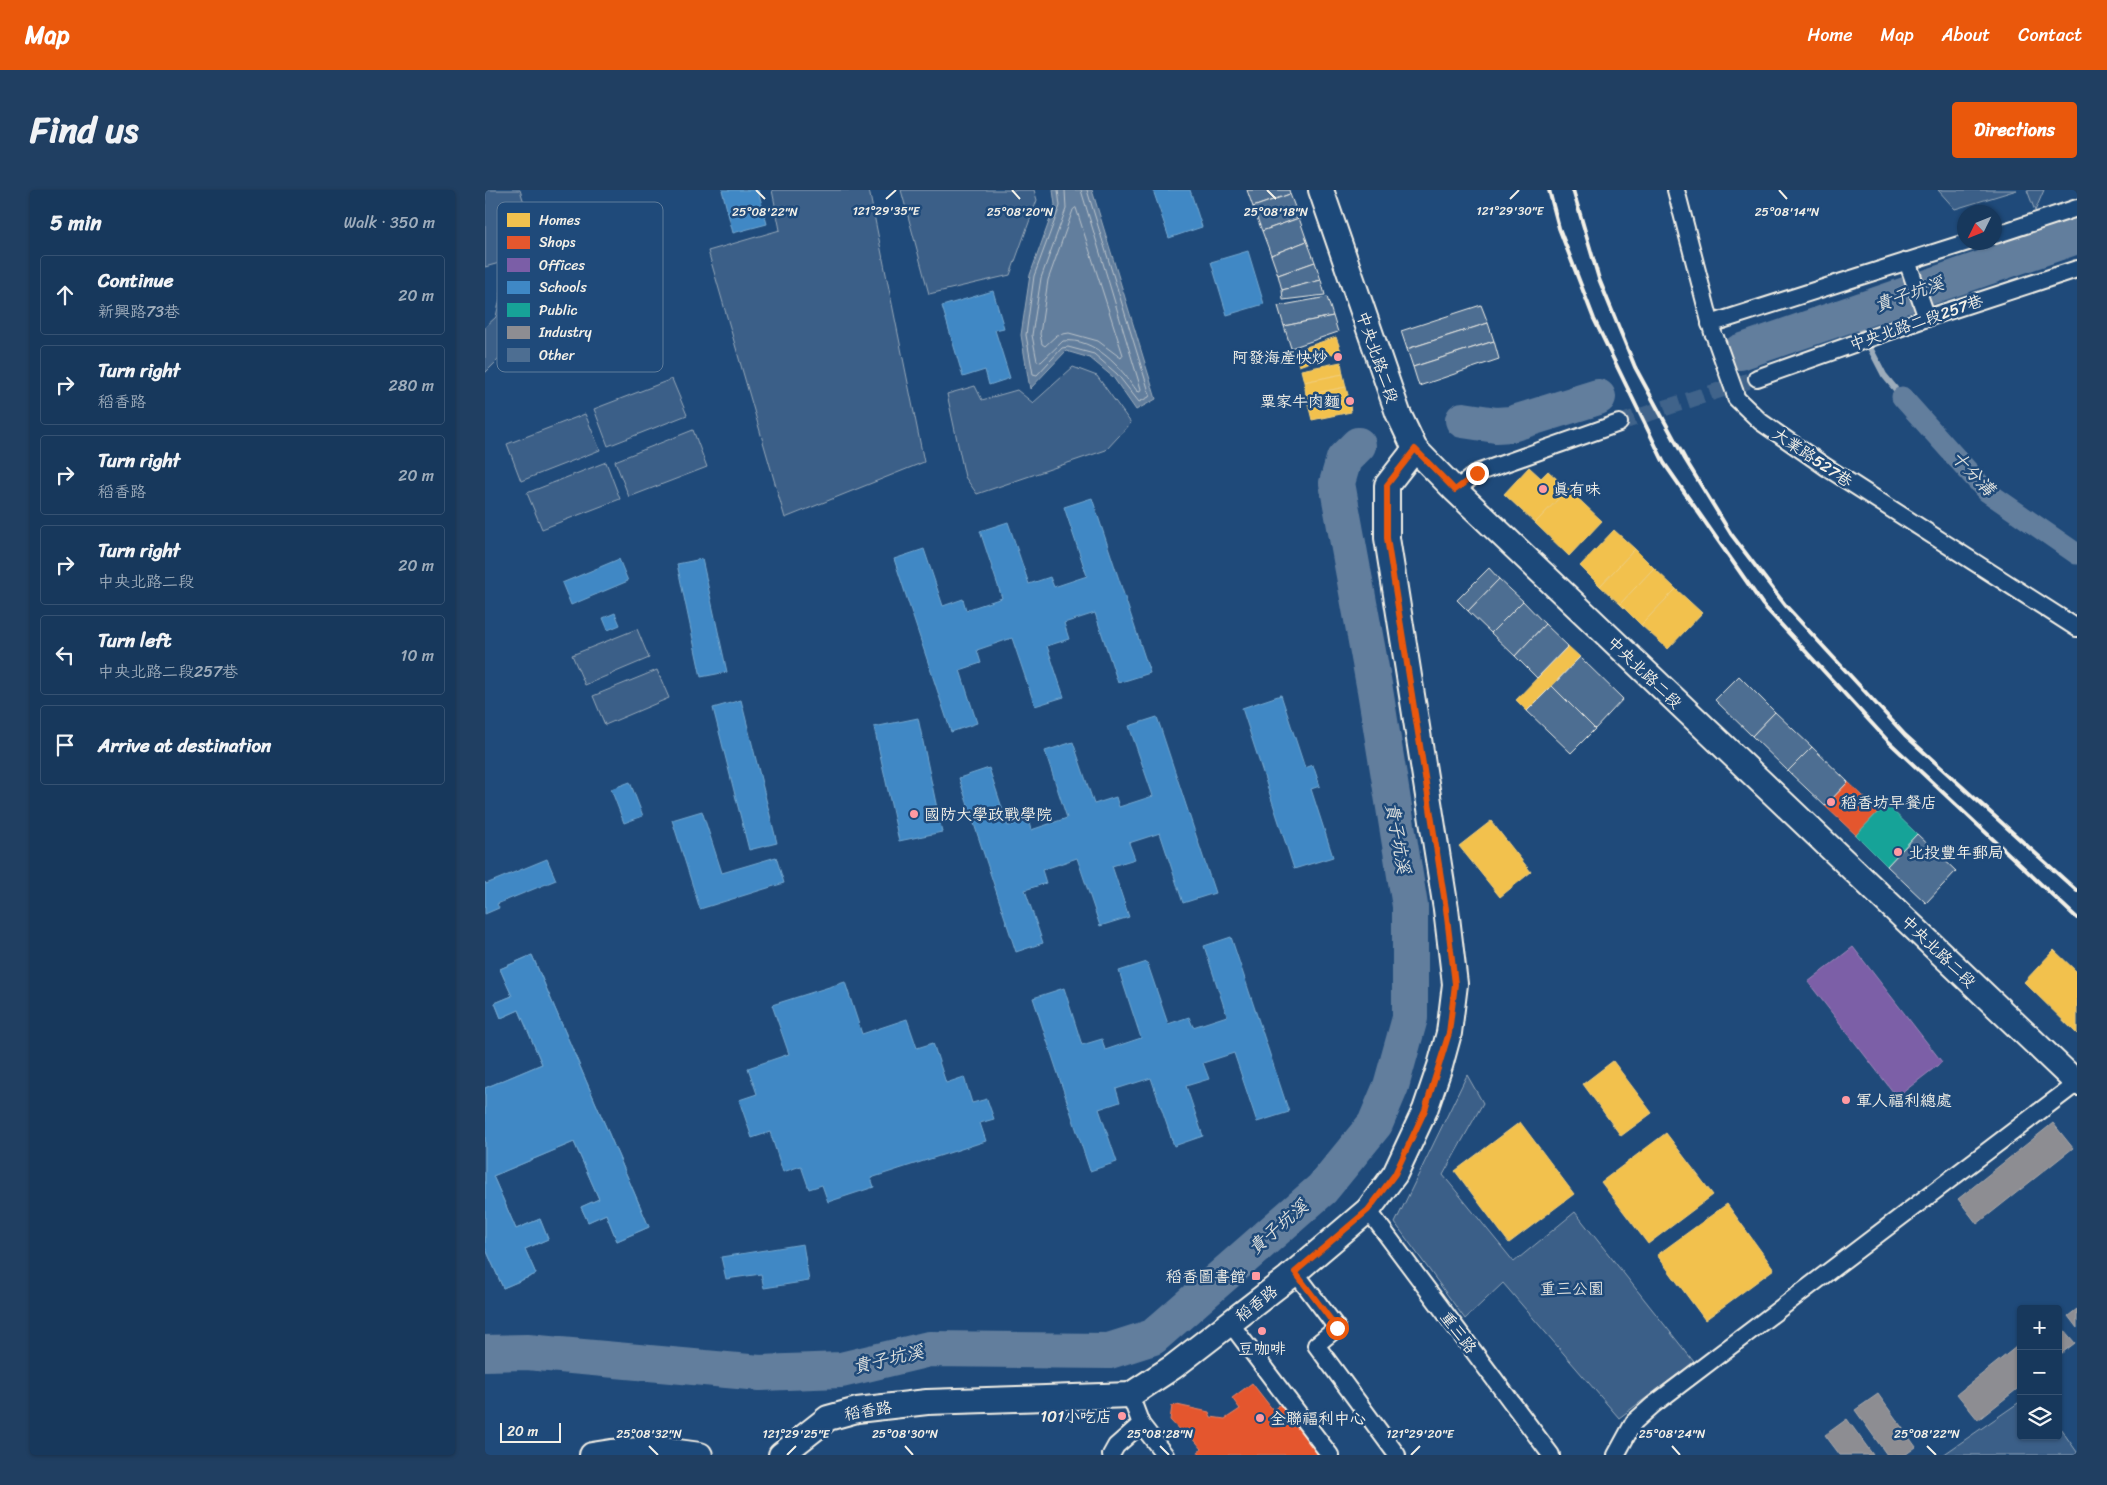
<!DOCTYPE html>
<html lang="en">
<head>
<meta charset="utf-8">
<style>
  body { margin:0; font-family:Sriracha,"LXGW WenKai TC",sans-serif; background:#203f62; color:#f1f3f6 }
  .controls { position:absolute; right:15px; bottom:15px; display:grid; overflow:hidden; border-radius:5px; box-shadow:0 1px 4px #0004 }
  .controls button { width:45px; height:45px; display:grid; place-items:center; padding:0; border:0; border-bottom:1px solid #365272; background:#17385c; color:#f1f3f6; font:25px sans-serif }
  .compass { position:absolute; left:1472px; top:15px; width:45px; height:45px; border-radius:50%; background:#17385c; box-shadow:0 1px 4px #0004; rotate:227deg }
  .scale { position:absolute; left:15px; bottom:12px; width:61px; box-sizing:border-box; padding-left:5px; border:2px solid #f4f1e8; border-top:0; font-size:14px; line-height:18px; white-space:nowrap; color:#f4f1e8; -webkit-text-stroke:4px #1f4a7a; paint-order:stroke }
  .stop { position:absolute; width:15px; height:15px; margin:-11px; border:4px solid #ea580c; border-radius:50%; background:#fff }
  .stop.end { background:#ea580c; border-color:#fff; box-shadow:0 1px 5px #0008 }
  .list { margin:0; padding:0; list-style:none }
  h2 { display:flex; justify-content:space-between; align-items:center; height:65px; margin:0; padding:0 20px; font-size:21px }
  h2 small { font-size:16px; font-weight:400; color:#9eacbb }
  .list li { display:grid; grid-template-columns:32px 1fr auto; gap:15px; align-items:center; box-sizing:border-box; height:80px; margin:0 10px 10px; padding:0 10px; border:1px solid #365272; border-radius:5px }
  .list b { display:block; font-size:19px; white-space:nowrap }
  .list p { margin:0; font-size:16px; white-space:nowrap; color:#9eacbb }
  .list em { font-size:16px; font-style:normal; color:#9eacbb }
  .icon { flex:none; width:28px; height:28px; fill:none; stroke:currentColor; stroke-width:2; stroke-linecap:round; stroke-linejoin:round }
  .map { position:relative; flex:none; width:1592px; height:1265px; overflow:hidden; border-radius:5px }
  header { display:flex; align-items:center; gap:30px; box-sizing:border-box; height:70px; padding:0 25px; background:#ea580c; color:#fff }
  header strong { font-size:24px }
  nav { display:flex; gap:28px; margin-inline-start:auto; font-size:18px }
  .intro { display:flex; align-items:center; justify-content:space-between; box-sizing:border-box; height:120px; padding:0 30px }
  h1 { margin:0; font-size:35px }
  .button { padding:12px 22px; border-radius:5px; background:#ea580c; color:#fff; font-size:18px; font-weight:700 }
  main { display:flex; gap:30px; padding:0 30px }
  aside { flex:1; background:#17385c; border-radius:5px; box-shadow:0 1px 4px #0004 }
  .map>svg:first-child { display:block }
</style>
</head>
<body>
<header>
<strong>Map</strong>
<nav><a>Home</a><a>Map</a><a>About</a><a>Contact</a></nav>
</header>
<div class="intro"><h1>Find us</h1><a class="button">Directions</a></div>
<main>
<aside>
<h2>5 min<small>Walk · 350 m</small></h2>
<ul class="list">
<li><svg class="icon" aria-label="ahead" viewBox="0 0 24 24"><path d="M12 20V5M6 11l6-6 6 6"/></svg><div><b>Continue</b><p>新興路73巷</p></div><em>20 m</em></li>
<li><svg class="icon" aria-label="right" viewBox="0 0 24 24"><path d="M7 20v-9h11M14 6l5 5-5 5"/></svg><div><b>Turn right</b><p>稻香路</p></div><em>280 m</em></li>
<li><svg class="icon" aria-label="right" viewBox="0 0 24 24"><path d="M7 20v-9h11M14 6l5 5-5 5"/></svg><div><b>Turn right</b><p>稻香路</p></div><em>20 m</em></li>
<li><svg class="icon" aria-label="right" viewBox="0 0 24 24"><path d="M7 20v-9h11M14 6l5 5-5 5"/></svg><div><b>Turn right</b><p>中央北路二段</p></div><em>20 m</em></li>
<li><svg class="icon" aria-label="left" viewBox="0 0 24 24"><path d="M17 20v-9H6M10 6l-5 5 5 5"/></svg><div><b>Turn left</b><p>中央北路二段257巷</p></div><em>10 m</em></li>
<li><svg class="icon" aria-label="arrive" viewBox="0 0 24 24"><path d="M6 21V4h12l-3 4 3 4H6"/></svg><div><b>Arrive at destination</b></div></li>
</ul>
</aside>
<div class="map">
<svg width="1592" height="1265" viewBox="0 0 1592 1265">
  <rect width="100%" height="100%" fill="#1f4a7a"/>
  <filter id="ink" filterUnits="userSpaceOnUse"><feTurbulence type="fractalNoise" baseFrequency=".02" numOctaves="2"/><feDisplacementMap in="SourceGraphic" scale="10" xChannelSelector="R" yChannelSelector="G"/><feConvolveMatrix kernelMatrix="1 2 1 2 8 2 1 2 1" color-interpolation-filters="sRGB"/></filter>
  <g filter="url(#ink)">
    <g fill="#3a5f88" stroke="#97a8b8">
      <path d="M0,0h35l45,142 -26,11 -13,-25 -24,38 -17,17v-46l11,-10 6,-28 1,-27 -18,5z"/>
      <path d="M287,0h97l55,272 -139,56 -77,-267 72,-21z"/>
      <path d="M416,0h133l3,10 -27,75 -81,19z"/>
      <path d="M1453,0h79l-62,19z"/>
      <path d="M1542,0h17l-9,21z"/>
      <path d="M588,177l24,9 34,47 -25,27 -129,44 -12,-17 -18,-83 28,-8 7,14 35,-10 16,13z"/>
      <path d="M187,189l15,36 -79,31 -14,-37z"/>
      <path d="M100,224l15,36 -79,31 -14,-37z"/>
      <path d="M208,240l14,37 -78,30 -14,-36z"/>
      <path d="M121,272l14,37 -78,30 -15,-36z"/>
      <path d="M152,439l12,29 -64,27 -13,-30z"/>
      <path d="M172,480l12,28 -64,27 -12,-29z"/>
      <path d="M982,885l16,28 -40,72 71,87 61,-50 119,150 -75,56 -116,-135 -38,36 -70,-96z"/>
      <path d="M1536,1211v35h37v-11l19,27v3h-134z"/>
    </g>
    <path fill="#627e9d" stroke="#9cacbb" d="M568,0h39l64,209 -20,11 -23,-33 -23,-19 -24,-7 -36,38 -9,-54 9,-60 25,-70z"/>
    <g fill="#f2c14e" stroke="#f3cf7c">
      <path d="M851,147l5,14 -42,15 -5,-15z"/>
      <path d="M856,172l2,12 -39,8 -3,-12z"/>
      <path d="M858,184l3,13 -40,8 -2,-13z"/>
      <path d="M861,197l3,12 -40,9 -3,-13z"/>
      <path d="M864,209l2,13 -39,8 -3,-12z"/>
      <path d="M1044,277l12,11 7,-7 20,18 -33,34 -31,-29z"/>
      <path d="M1083,299l34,32 -33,35 -34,-33z"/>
      <path d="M1129,340l21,19 -35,37 -20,-20z"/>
      <path d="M1150,359l19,19 -34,36 -20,-18z"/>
      <path d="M1169,378l22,21 -35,36 -21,-21z"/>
      <path d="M1191,399l26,24 -34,36 -27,-24z"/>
      <path d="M1083,456l12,11 -53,54 -11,-11z"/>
      <path d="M1006,631l40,51 -31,25 -41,-51z"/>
      <path d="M1569,760l23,22v62l-53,-52z"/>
      <path d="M1128,871l39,52 -31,23 -38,-52z"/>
      <path d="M1035,932l54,72 -65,49 -54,-72z"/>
      <path d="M1181,943l47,62 -65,49 -47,-62z"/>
      <path d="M1242,1014l47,65 -69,51 -48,-65z"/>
    </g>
    <g fill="#e4572e" stroke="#e98566">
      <path d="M1363,592l31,29 -23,24 -31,-29z"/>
      <path d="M767,1193l21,27 9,-7 39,52h-121l-2,-3 4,-3 -10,-12 -4,2 -18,-19 2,-14 5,-1 32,7 2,5 14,2 15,-10 -8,-11z"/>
    </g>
    <path fill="#7b5ea7" stroke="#9f8aba" d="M1368,757l89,115 -45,35 -89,-115z"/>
    <g fill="#3f88c5" stroke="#75a8d0" fill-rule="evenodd">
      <path d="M237,0h36l9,34 -34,9z"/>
      <path d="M668,0h37l12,37 -33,11z"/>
      <path d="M763,61l16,53 -37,11 -16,-53z"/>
      <path d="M508,101l11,37 -9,2 15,48 -21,7 -4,-15 -22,7 -21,-71z"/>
      <path d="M607,308l58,175 -32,10 -23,-70 -31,10 5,16 -22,7 17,51 -29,9 -23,-68 -35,12 4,13 -21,7 17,53 -26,9 -57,-173 30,-10 19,57 20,-7 3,11 36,-12 -22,-67 28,-9 21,62 21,-7 4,10 33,-11 -23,-69z"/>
      <path d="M134,369l9,22 -57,24 -9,-22z"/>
      <path d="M217,369l25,113 -26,5 -24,-113z"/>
      <path d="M130,423l5,12 -12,5 -5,-12z"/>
      <path d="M796,505l24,73 8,-3 7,21 -9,3 22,68 -39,12 -52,-161z"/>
      <path d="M256,510l36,143 -28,7 -36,-142z"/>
      <path d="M672,527l58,176 -32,10 -23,-70 -31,10 6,16 -23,7 17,51 -29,9 -23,-68 -35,12 4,13 -21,7 18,53 -27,9 -57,-174 30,-10 19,58 20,-7 3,11 36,-12 -22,-67 28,-9 21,62 22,-7 3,10 34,-11 -24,-70z"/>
      <path d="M433,528l24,114 -43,9 -25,-114z"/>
      <path d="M145,592l13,34 -19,7 -13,-34z"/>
      <path d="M217,621l20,62 54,-16 8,26 -84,26 -28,-89z"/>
      <path d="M62,669l9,21 -59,24 2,4 -14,6v-32l1,2z"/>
      <path d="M746,747l58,175 -32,10 -23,-69 -31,10 6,16 -23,7 17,50 -29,10 -23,-68 -35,11 4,13 -21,7 18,53 -27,9 -57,-173 31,-10 18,57 20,-6 3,11 36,-12 -22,-67 28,-9 21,62 21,-7 4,10 34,-11 -23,-70z"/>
      <path d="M47,765l117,272 -32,14 -11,-27 -18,8 -7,-15 18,-8 -25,-57 -81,34 23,53 24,-10 8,20 -23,10 11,25 -33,14 -18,-41v-159l57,-24 -23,-54 -18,8 -6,-15 17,-7 -12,-27zM52,913l6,14 -42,19 -6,-14z"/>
      <path d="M47,765l117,272 -32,14 -11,-27 -18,8 -7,-15 18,-8 -25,-57 -81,34 23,53 24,-10 8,20 -23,10 11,25 -33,14 -18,-41v-159l57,-24 -23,-54 -18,8 -6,-15 17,-7 -12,-27z"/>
      <path d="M360,792l17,52 45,-15 10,29 16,-5 13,40 18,-6 8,26 15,-4 7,20 -14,4 6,18 -115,37 3,9 -46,15 -6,-17 -13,4 -8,-23 -18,6 -13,-40 -18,6 -13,-38 18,-6 -9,-26 41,-14 -17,-49z"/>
      <path d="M318,1054l6,37 -45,7 -3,-14 -35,5 -5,-22z"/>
    </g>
    <path fill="#17a398" stroke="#59bab0" d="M1401,614l31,30 -30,32 -31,-31z"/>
    <g fill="#8d8d92" stroke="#acabac">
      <path d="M1568,933l20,25 -96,76 -19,-25z"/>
      <path d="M1592,1119v19l-9,-12z"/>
      <path d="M1573,1133l17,20 -17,13z"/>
      <path d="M1536,1153v43l-43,34 -21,-26z"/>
      <path d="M1393,1204l38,53 -11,8h-18l-32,-45z"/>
      <path d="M1362,1229l26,36h-33l-15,-20z"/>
    </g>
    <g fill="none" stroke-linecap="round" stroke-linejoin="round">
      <g stroke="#bac3ca" stroke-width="1">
        <path d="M573,0l2,16 -26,70 -8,59 7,39 4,1 25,-27 6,-1 26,7 23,20 22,28 10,-5 1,-2 -63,-205"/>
        <path d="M580,0l1,19 -25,69 -9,57 5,26 4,1 22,-21c32,-4 58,27 74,50l3,1 1,-3 -60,-199"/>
        <path d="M591,18l47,147 -2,3 -23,-17 -29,-8 -12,2 -12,11 -3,-2 -2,-10 8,-54 25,-70z"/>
      </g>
      <g stroke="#9cacbb" stroke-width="6">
        <path d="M1367,123l32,62 18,22"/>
        <path d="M834,1001l6,6 3,-1"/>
      </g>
      <path stroke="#627e9d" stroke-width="21" d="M1417,207l84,94 91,63"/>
      <g stroke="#627e9d" stroke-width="36">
        <path d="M1255,162l337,-116"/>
        <path d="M978,230l33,5 15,-1 87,-27"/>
        <path d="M0,1163l42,-1 233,21 81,-3 88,-21 180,2 44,-14 169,-148 53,-65 16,-38 19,-68v-112l-35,-216 -38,-207 7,-24 14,-14"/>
      </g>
    </g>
    <g fill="#4d6e92" stroke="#f4f1e8">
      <path d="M762,0h42l1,4 -37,13z"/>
      <path d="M805,4l9,24 -37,13 -9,-24z"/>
      <path d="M814,28l8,23 -36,14 -9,-24z"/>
      <path d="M822,51l8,21 -37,13 -7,-20z"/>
      <path d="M830,72l6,18 -39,10 -4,-15z"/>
      <path d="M836,90l4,15 -42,5 -1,-10z"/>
      <path d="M842,107l6,19 -49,10 -6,-20z"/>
      <path d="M996,115l7,18 -81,26 -6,-18z"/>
      <path d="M848,126l5,16 -47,16 -7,-22z"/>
      <path d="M1003,133l6,18 -81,26 -6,-18z"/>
      <path d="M1009,151l5,18 -80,27 -6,-19z"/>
      <path d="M1004,378l10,11 -31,32 -11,-11z"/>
      <path d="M1014,389l24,22 -32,32 -23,-22z"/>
      <path d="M1038,411l22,23 -30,32 -24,-23z"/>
      <path d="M1060,434l23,22 -31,32 -22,-22z"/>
      <path d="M1095,467l43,42 -28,30 -43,-43z"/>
      <path d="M1254,486l36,36 -23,24 -37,-36z"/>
      <path d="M1067,496l43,43 -24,24 -44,-42z"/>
      <path d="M1290,522l37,35 -24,24 -36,-35z"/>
      <path d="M1327,557l36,35 -23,24 -37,-35z"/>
      <path d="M1432,644l39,37 -30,32 -39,-37z"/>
    </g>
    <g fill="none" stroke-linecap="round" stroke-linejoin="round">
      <path stroke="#3f638a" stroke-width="16" stroke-dasharray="16 8" stroke-linecap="butt" d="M1134,233l138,-45"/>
      <g stroke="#f4f1e8" stroke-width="20">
        <g id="street">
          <path d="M1191,0l37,143"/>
          <path d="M1510,45l82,-27"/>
          <path d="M1422,71l20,57"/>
          <path d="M1225,134l258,-82"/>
          <path d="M1272,188l170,-60 150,-49"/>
          <path d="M1250,203l1,5 25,24 65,45 251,161"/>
          <path d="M970,300l22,-17 142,-50"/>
          <path d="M883,1020l183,245"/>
          <path d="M810,1082l42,56 -21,17 81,110"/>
          <path d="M745,1133l100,132"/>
          <path d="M645,1205l11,29 24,31"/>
          <path d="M626,1265l5,-9 25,-22"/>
          <path d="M1131,1265l18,-33 19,-17 424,-322"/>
        </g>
      </g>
      <g stroke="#f4f1e8" stroke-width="28">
        <g id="secondary">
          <path d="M836,0l77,223 17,36 40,41 622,593"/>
          <path d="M107,1265l19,-3 45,-3 44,6"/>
          <path d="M296,1265l47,-37 29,-8 70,-8 203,-7 43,-28 115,-89 80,-68 27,-36 30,-64 15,-44 9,-33 6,-49 -9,-75 -59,-371v-53l28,-36"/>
        </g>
      </g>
      <use href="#street" stroke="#1f4a7a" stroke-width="16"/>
      <use href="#secondary" stroke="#1f4a7a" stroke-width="24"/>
      <g stroke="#f4f1e8" stroke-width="4">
        <path d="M1064,0l10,38 35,91 70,144 99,142 125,136 189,177"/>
        <path d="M1088,0l26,89 36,88 50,92 46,75 55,72 119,129 172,156"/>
      </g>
      <g stroke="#f4f1e8" stroke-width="20" stroke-linecap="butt">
        <path id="street-bridge" d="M1230,147l20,56"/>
      </g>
      <use href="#street-bridge" stroke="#1f4a7a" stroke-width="16"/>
    </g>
  </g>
  <g fill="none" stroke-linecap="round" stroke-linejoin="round" filter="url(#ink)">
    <path stroke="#ea580c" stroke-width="6" d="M852,1138l-42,-56 73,-62 27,-36 30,-64 24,-77 6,-49 -9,-75 -59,-371v-53l28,-36 40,41 22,-17"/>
  </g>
  <path fill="none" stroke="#f4f1e8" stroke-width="2" d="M271,0l9,9M527,0l8,9M782,0l9,9M1294,0l8,9M401,9l10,-9M1025,9l9,-9M164,1256l9,9M420,1256l8,9M675,1256l9,9M1187,1256l8,9M1442,1256l9,9M302,1265l9,-9M926,1265l9,-9"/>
  <g fill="#ff9aa2" stroke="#1f4a7a" stroke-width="2">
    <circle cx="853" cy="167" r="5"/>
    <circle cx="865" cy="211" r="5"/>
    <circle cx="1058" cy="299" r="5"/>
    <circle cx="1346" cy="612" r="5"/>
    <circle cx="429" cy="624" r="5"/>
    <circle cx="1413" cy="662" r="5"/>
    <circle cx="1361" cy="910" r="5"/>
    <rect x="766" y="1081" width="10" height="10" rx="2.5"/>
    <circle cx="777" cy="1141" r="5"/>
    <circle cx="637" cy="1226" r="5"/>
    <circle cx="775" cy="1228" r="5"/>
  </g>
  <g text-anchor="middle" stroke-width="5" stroke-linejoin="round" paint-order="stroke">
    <g font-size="16" fill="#f4f1e8" stroke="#1f4a7a">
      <text transform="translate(1431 132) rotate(-19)" y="6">中央北路二段257巷</text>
      <text transform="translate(893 167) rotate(71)" y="6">中央北路二段</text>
      <text transform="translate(1328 267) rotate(34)" y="6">大業路527巷</text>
      <text transform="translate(1160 482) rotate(44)" y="6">中央北路二段</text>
      <text transform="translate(1454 761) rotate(44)" y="6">中央北路二段</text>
      <text transform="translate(771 1113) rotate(-38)" y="6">稻香路</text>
      <text transform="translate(974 1142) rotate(53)" y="6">重三路</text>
      <text transform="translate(383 1220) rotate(-9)" y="6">稻香路</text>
    </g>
    <g font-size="16" fill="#f4f1e8" stroke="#1f4a7a" text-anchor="start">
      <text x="843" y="173" text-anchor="end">阿發海產快炒</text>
      <text x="855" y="217" text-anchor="end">粟家牛肉麵</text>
      <text x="1068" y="305">真有味</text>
      <text x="1356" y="618">稻香坊早餐店</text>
      <text x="439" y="630">國防大學政戰學院</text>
      <text x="1423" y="668">北投豐年郵局</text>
      <text x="1371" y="916">軍人福利總處</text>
      <text x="761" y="1092" text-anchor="end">稻香圖書館</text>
      <text x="777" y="1164" text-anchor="middle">豆咖啡</text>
      <text x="627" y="1232" text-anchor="end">101小吃店</text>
      <text x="785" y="1234">全聯福利中心</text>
    </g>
    <g font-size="16" fill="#e1e2de" stroke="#1f4a7a">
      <text x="1087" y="1104">重三公園</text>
    </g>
    <g font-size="18" font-style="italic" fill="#dee0dd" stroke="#1f4a7a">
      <text transform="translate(1424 104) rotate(-19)" y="6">貴子坑溪</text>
      <text transform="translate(1488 283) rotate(46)" y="6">十分溝</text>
      <text transform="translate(913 648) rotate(80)" y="6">貴子坑溪</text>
      <text transform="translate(793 1037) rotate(-41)" y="6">貴子坑溪</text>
      <text transform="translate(403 1169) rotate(-13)" y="6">貴子坑溪</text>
    </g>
  </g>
  <rect x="12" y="12" width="166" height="170" rx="8" fill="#1f4a7a" stroke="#5f7c9b" stroke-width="1"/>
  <rect x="22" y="23" width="23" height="14" fill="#f2c14e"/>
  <rect x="22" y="46" width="23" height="13" fill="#e4572e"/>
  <rect x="22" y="68" width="23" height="14" fill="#7b5ea7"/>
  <rect x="22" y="91" width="23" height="13" fill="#3f88c5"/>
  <rect x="22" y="113" width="23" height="14" fill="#17a398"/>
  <rect x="22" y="136" width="23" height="13" fill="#8d8d92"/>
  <rect x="22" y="158" width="23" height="14" fill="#4d6e92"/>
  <g font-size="14" fill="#f4f1e8">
    <text x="54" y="35">Homes</text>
    <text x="54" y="57">Shops</text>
    <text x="54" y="80">Offices</text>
    <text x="54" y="102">Schools</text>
    <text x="54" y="125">Public</text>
    <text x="54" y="147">Industry</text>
    <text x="54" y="170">Other</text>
  </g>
  <g font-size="12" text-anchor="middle" fill="#f4f1e8" stroke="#1f4a7a" stroke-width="5" stroke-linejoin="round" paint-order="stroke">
    <text x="401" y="25">121°29'35"E</text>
    <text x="1025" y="25">121°29'30"E</text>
    <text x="280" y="26">25°08'22"N</text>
    <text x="791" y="26">25°08'18"N</text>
    <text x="535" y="26">25°08'20"N</text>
    <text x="1302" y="26">25°08'14"N</text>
    <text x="164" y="1248">25°08'32"N</text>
    <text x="420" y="1248">25°08'30"N</text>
    <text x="675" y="1248">25°08'28"N</text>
    <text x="1187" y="1248">25°08'24"N</text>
    <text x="1442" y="1248">25°08'22"N</text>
    <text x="311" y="1248">121°29'25"E</text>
    <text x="935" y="1248">121°29'20"E</text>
  </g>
</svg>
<div class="controls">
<button>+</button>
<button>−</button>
<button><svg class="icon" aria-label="layers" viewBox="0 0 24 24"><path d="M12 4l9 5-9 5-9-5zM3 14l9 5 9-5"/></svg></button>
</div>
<svg class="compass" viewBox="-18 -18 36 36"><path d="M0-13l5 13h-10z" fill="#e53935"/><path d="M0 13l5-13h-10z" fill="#9eacbb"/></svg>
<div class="scale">20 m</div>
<div class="stop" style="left:852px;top:1138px"></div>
<div class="stop end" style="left:992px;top:283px"></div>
</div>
</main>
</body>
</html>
